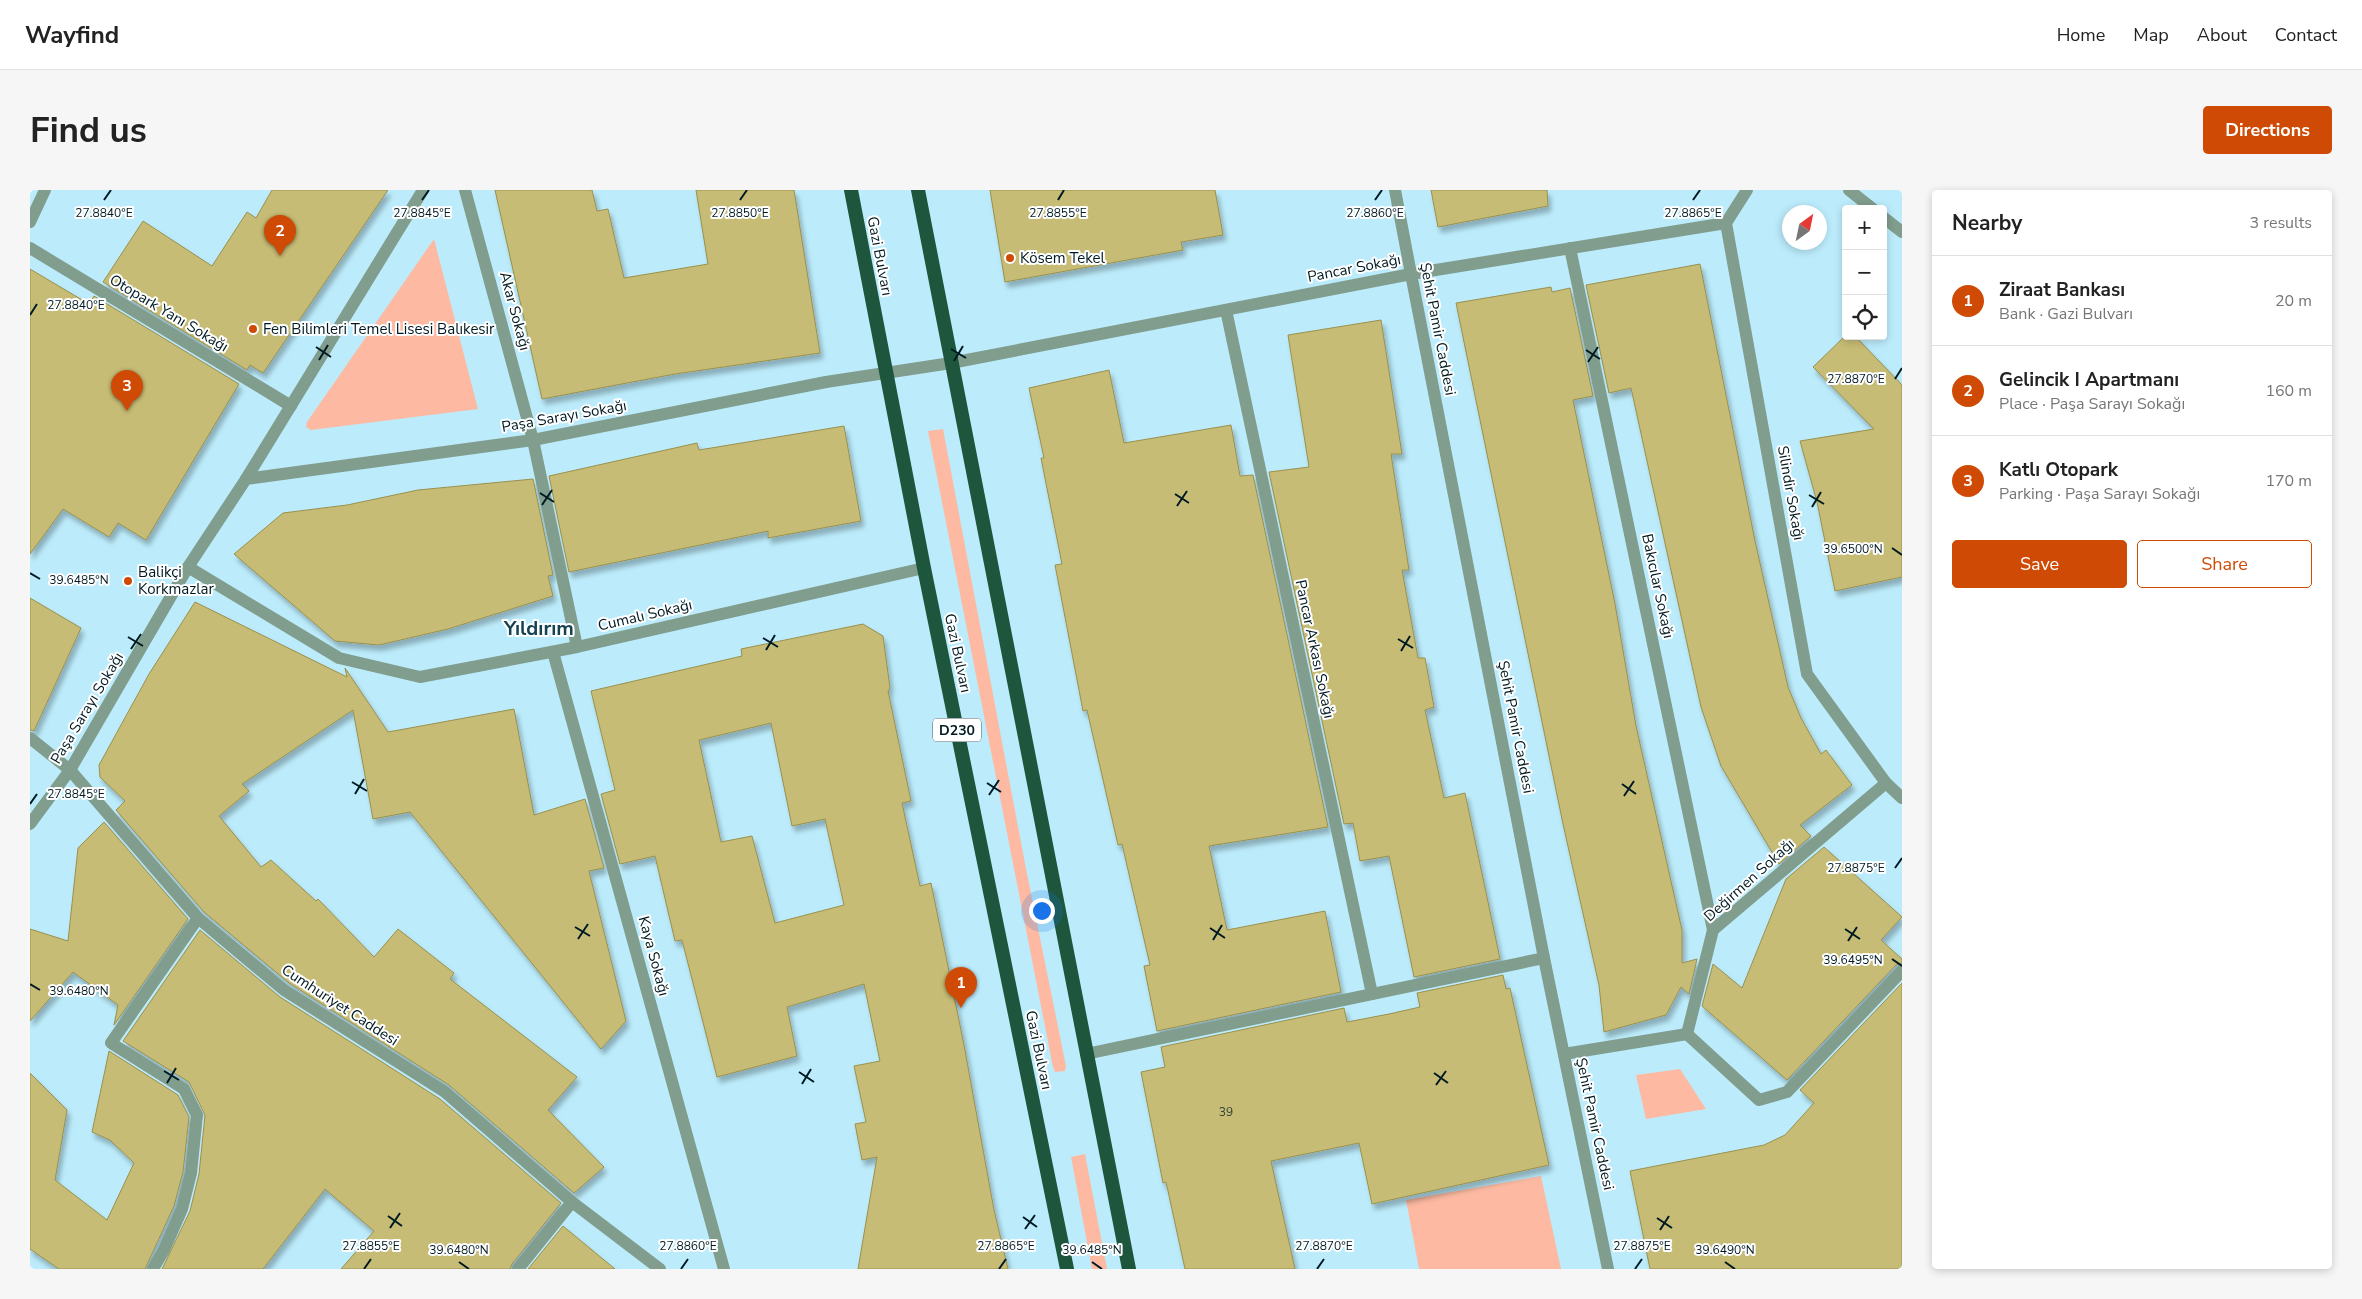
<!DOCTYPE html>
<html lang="en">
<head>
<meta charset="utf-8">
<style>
  body { margin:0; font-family:"Nunito Sans",sans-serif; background:#f6f6f6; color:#222 }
  .controls { position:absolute; right:15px; top:15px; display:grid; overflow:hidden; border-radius:5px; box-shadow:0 2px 8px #0003 }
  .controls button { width:45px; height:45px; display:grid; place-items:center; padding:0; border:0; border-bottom:1px solid #e0e0e0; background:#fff; color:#222; font:25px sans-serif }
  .compass { position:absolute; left:1752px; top:15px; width:45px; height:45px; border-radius:50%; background:#fff; box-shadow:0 2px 8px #0003; rotate:33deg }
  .you { position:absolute; left:1011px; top:720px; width:18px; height:18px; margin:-12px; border:4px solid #fff; border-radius:50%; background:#1a73e8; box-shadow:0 0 0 8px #1a73e833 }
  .badge { display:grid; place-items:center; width:32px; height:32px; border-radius:50%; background:#cf4b05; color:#fff; font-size:16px; font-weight:700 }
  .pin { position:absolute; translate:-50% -41px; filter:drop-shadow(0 1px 2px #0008) }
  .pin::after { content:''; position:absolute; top:26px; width:18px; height:15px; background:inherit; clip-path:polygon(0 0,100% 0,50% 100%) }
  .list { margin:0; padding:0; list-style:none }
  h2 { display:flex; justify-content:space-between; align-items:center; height:65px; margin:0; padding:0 20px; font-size:21px }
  h2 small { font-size:16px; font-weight:400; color:#767676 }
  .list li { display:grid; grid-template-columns:32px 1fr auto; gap:15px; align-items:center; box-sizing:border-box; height:90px; padding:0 20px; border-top:1px solid #e0e0e0 }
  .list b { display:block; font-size:19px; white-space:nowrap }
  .list p { margin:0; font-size:16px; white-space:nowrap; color:#767676 }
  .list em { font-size:16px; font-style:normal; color:#767676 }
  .actions { display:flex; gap:10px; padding:15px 20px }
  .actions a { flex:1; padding:11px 0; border:1px solid #cf4b05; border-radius:5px; text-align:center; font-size:18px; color:#cf4b05 }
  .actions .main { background:#cf4b05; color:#fff }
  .icon { flex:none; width:28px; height:28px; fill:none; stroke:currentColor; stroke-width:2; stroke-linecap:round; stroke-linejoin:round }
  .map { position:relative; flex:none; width:1872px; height:1079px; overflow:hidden; border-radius:5px }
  header { display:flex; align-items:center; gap:30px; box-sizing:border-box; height:70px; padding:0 25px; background:#fff; border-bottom:1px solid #e0e0e0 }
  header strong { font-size:24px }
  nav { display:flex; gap:28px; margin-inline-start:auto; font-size:18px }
  .intro { display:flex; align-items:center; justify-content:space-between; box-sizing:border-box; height:120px; padding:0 30px }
  h1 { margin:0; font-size:35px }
  .button { padding:12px 22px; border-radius:5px; background:#cf4b05; color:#fff; font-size:18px; font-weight:700 }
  main { display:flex; gap:30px; padding:0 30px }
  aside { flex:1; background:#fff; border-radius:5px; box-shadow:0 2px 8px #0003 }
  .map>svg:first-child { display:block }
</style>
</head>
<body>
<header>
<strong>Wayfind</strong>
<nav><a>Home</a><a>Map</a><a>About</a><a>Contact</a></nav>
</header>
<div class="intro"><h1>Find us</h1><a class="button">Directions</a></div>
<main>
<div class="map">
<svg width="1872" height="1079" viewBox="0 0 1872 1079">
  <defs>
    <filter id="shadow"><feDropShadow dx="3" dy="5.5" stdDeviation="2.5" flood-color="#0004"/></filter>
  </defs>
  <rect width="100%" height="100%" fill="#bcecfc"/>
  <g fill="#fdb9a1">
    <path d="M404,49l44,170 -167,21 -5,-3 1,-5z"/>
    <path d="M913,239l83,440 40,197 -1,5 -10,1 -2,-5 -125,-636z"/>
    <path d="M1650,879l26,40 -60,10 -10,-44z"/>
    <path d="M1055,964l22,115h-15l-21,-112z"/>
    <path d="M1511,986l20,93h-142l-13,-69z"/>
  </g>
  <g fill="#c7bc75" stroke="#9a904d" fill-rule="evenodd" filter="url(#shadow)">
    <path d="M242,0h116l-125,183 -13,-8 -3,5 -144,-88 40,-61 69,45 35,-54 9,6z"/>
    <path d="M465,0h97l5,21 11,-2 16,69 84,-14 -12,-74h98l26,163 -145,21 -133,25z"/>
    <path d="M960,0h225l8,45 -42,7 2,8 -178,32z"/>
    <path d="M1401,0h116l1,16 -110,21z"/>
    <path d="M1670,74l55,277 33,146 13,31 20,36 5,-4 26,35 -52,40 11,11 -32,28 -58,-98 -20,-59 -70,-319 -22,5 -23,-108z"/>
    <path d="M0,79l59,35 5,-8 145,88 -93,156 -28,-17 -9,14 -46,-28 -33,45z"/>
    <path d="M1521,97l1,5 18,-4 23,108 -20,4 42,204 21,122 46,204v33l15,-4 -8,35 -8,-7 -15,28 -62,17 -5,-47 -36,-161 -107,-521z"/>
    <path d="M1351,130l21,134h-11l18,116h-7l16,88h7l9,49 -9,3 19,88 21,-5 35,166 -86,18 -25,-121 -29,5 -7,-38 -9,1 -75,-352 40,-5 -21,-132z"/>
    <path d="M1816,145l9,1 47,49v192l-67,14 -18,-89 -17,-61 74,-12 -61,-62z"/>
    <path d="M1079,180l15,73 107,-18 9,51 13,-1 75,352 -119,19 18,84 98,-19 16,81 -184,39 -13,-65 6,-1 -28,-121 -4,1 -31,-135 -4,1 -4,-21 -24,-125 7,-1 -21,-106h3l-15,-70z"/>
    <path d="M814,236l17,95 -93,17v-7l-199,41 -20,-96 148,-33 2,7z"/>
    <path d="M503,289l20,96 -5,1 5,20 -105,33 -69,16 -44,-4 -101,-87 49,-41 64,-8 71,-15z"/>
    <path d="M0,408l51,30 -47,103 -4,-1z"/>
    <path d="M165,412l152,75 -2,-9 43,64 126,-23 20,106 51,-16 19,69 -15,3 37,150 -25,28 -191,-237 -37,7 -20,-109 -111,74 7,7 -30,25 42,51 10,-7 45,41 2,-2 56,58 24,-28 56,44 -4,6 127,98 -29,33 56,57 -30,26 -125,-108 -160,-102 -85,-71 -88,-102 9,-9 -25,-24 -1,-12 50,-91z"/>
    <path d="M833,434l20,12 7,52 -2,3 23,110 -9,2 18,83 11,-3 33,162 30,165 14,59h-150l19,-112 -15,3 -7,-36 11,-2 -12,-56 26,-5 -16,-77 -77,23 10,49 -80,21 -35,-137 -7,1 -20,-85 -35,8 -19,-70 14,-4 -24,-99 151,-35 -1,-7zM741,533l21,103 33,-7 19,86 -69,18 -23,-87 -31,6 -22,-102z"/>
    <path d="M74,632l84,97 -74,106 4,-20 -45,-33 -43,49v-92l38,12 10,-93z"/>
    <path d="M1794,657l78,70 -21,23 21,19v4l-6,2 -109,115 -85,-74 11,-42 29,24 44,-109z"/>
    <path d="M170,740l80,67 160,102 121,104 -49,61 -2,5h-169l33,-38 -49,-42 -62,80h-101l28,-58 9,-37 6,-59 -16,-33 -66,-41z"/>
    <path d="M1473,785l3,14 4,-1 39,177 -177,39 -13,-61 -88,18 24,108h-110l-19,-87 -3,1 -22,-111 24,-5 -4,-20 183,-39 3,14 42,-8 31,-7 -3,-14z"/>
    <path d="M1872,793v286h-252l-20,-98 134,-26 21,-10 29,-32 -14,-13z"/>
    <path d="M79,861l69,44 11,22 -6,55 -9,34 -29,63h-86l-29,-20v-176l37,37 -12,70 52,40 27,-57 -24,-23 -18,-8z"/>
    <path d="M533,1036l52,43h-87z"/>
  </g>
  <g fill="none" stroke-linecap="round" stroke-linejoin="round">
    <path stroke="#809d8d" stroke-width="12" d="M0,58l261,158"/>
    <g stroke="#809d8d" stroke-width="12">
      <path d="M435,0l68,250 44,207"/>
      <path d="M1365,0l16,84 315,-51 21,-33"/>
      <path d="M1819,0l24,19"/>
      <path d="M1853,27l19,15"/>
      <path d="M0,32l15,-32"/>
      <path d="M1696,33l81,451 79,109 16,15"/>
      <path d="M1540,58l143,682"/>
      <path d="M1196,120l146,684"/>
      <path d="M216,289l177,-289"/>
      <path d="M158,377l151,91 81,19 157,-30 347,-79"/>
      <path d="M523,462l171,617"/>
      <path d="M1856,593l-173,147 -26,104 72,66 28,-8 115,-121"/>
      <path d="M0,634l40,-54 118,-203 58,-88 287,-39 293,-58 125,-19"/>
      <path d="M1056,864l458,-96"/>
      <path d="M1534,864l123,-20"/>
      <path d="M123,1079l11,-19 18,-41 9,-36 6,-58 -13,-26 -73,-46 87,-125"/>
      <path d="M488,1079l54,-67"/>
    </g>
    <g stroke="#809d8d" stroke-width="12">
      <path d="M921,173l460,-89 133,684 64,311"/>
      <path d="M0,548l40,32 128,148 86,72 161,102 127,110 88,67"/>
    </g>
    <g stroke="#1d563c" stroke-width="14">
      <path d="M821,0l73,378 143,701"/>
      <path d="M888,0l211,1079"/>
    </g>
  </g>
  <path fill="none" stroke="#011a22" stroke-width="2" d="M74,10l7,-10M392,10l7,-10M710,10l7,-10M1028,10l6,-10M1345,10l7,-10M1663,10l7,-10M0,125l7,-11M286,157l15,10M921,159l15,9M1556,160l14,9M289,170l9,-15M924,171l9,-15M1558,172l10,-15M1865,189l7,-11M510,303l14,9M1145,304l14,9M1779,305l15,9M512,315l10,-15M1147,316l10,-15M1782,317l9,-15M1862,358l10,7M0,383l10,6M98,447l15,9M733,448l15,9M1368,449l15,9M101,459l10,-15M736,460l9,-15M1371,461l9,-15M322,592l15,9M957,593l14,9M1592,594l14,10M325,604l9,-15M959,605l10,-15M1594,606l10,-15M0,614l7,-10M1865,678l7,-10M545,737l15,9M1180,738l15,10M1815,739l15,10M548,749l10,-15M1183,750l9,-15M1818,751l9,-14M1862,769l10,7M0,794l10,6M134,881l15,9M769,882l15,10M1404,883l14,10M137,893l9,-15M772,894l9,-15M1406,895l10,-14M358,1026l14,10M993,1027l14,10M1627,1028l15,10M360,1038l10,-15M995,1039l10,-14M1630,1040l9,-14M429,1072l10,7M1062,1072l10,7M1695,1072l10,7M334,1079l7,-10M651,1079l7,-10M969,1079l7,-10M1287,1079l7,-10M1605,1079l7,-10"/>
  <g fill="#cf4b05" stroke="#fff" stroke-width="2">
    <circle cx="980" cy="68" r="5"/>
    <circle cx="223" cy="139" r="5"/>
    <circle cx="98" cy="391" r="5"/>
  </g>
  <g text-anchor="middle" stroke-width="4" stroke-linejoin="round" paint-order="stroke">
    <g font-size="12" fill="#324237">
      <text x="1196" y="926">39</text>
    </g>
    <rect fill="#fff" stroke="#4d5f64" stroke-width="1" x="903" y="528.5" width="48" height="23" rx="4"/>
    <g font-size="14" font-weight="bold" fill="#011a22">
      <text x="927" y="545">D230</text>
    </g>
    <g font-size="15" fill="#011a22" stroke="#fff">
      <text transform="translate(850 66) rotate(79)" y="5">Gazi Bulvarı</text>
      <text transform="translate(1324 78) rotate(-11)" y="5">Pancar Sokağı</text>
      <text transform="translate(485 121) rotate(75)" y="5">Akar Sokağı</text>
      <text transform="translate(139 123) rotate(31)" y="5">Otopark Yanı Sokağı</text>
      <text transform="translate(1408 139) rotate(79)" y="5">Şehit Pamir Caddesi</text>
      <text transform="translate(534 226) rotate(-10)" y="5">Paşa Sarayı Sokağı</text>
      <text transform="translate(1761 303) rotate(80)" y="5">Silindir Sokağı</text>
      <text transform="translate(1628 396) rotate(78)" y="5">Bakıcılar Sokağı</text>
      <text transform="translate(615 425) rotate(-13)" y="5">Cumalı Sokağı</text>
      <text transform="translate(1285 459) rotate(78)" y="5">Pancar Arkası Sokağı</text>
      <text transform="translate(928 463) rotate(78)" y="5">Gazi Bulvarı</text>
      <text transform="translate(57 518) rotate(-59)" y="5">Paşa Sarayı Sokağı</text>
      <text transform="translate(1486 537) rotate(79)" y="5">Şehit Pamir Caddesi</text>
      <text transform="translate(1719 690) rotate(-42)" y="5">Değirmen Sokağı</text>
      <text transform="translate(624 766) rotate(75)" y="5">Kaya Sokağı</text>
      <text transform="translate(310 815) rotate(33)" y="5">Cumhuriyet Caddesi</text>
      <text transform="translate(1009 860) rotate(78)" y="5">Gazi Bulvarı</text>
      <text transform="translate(1565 934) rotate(78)" y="5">Şehit Pamir Caddesi</text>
    </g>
    <g font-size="15" fill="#011a22" stroke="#fff" text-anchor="start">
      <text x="990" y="73">Kösem Tekel</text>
      <text x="233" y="144">Fen Bilimleri Temel Lisesi Balıkesir</text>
      <text x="108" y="387">Balikçi<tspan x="108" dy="17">Korkmazlar</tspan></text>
    </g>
    <g font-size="20" font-weight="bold" fill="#164351" stroke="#fff">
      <text x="509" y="445">Yıldırım</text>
    </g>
  </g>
  <g font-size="12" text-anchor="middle" fill="#011a22" stroke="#fff" stroke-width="4" stroke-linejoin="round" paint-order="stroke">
    <text x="392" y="27">27.8845°E</text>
    <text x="710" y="27">27.8850°E</text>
    <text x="1028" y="27">27.8855°E</text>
    <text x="1345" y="27">27.8860°E</text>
    <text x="1663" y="27">27.8865°E</text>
    <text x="74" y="27">27.8840°E</text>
    <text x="46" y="119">27.8840°E</text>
    <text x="1826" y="193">27.8870°E</text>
    <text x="1823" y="363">39.6500°N</text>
    <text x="49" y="394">39.6485°N</text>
    <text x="46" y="608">27.8845°E</text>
    <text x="1826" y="682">27.8875°E</text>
    <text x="1823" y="774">39.6495°N</text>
    <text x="49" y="805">39.6480°N</text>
    <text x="341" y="1060">27.8855°E</text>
    <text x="658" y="1060">27.8860°E</text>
    <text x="976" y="1060">27.8865°E</text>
    <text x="1294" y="1060">27.8870°E</text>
    <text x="1612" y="1060">27.8875°E</text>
    <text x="429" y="1064">39.6480°N</text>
    <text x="1062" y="1064">39.6485°N</text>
    <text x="1695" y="1064">39.6490°N</text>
  </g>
</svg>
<div class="controls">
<button>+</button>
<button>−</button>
<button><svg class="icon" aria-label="locate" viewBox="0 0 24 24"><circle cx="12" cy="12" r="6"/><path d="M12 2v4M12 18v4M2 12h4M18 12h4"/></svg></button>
</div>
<svg class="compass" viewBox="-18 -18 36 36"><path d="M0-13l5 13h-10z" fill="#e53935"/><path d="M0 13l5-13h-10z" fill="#767676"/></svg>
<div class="you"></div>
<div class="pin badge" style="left:931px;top:818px">1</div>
<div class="pin badge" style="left:250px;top:66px">2</div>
<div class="pin badge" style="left:97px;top:221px">3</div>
</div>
<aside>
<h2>Nearby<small>3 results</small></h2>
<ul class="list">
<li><span class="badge">1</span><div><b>Ziraat Bankası</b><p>Bank · Gazi Bulvarı</p></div><em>20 m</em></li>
<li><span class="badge">2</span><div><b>Gelincik I Apartmanı</b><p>Place · Paşa Sarayı Sokağı</p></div><em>160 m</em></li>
<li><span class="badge">3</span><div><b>Katlı Otopark</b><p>Parking · Paşa Sarayı Sokağı</p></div><em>170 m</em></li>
</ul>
<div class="actions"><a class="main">Save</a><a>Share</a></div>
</aside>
</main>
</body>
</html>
